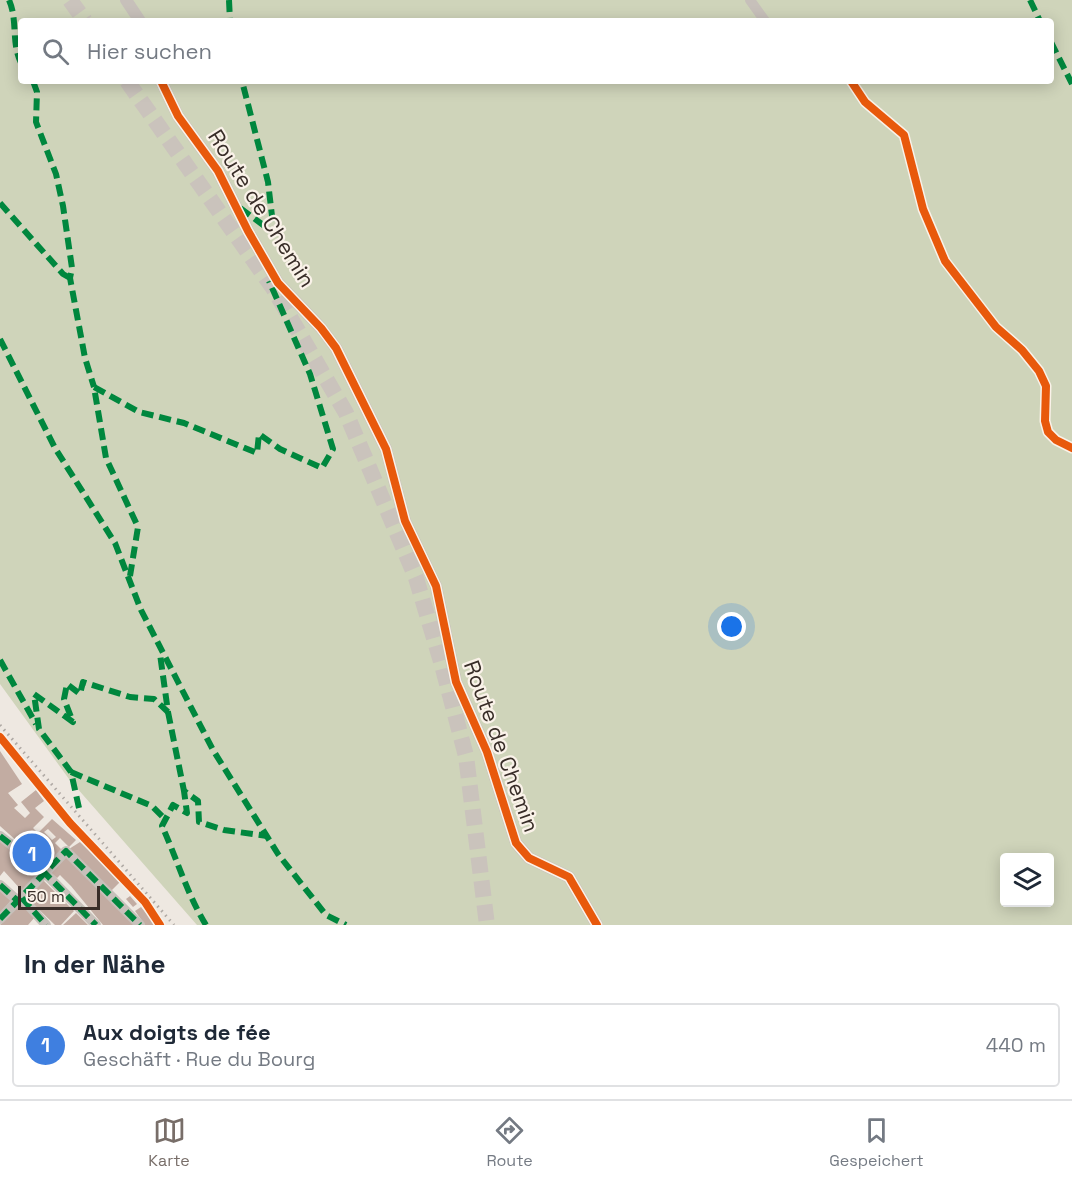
<!DOCTYPE html>
<html lang="de">
<head>
<meta charset="utf-8">
<style>
  body { margin:0; font-family:"Space Grotesk",sans-serif; background:#f2f2f3; color:#1f2937 }
  .controls { position:absolute; right:18px; bottom:18px; display:grid; overflow:hidden; border-radius:6px; box-shadow:0 3px 15px #0003 }
  .controls button { width:54px; height:54px; display:grid; place-items:center; padding:0; border:0; border-bottom:2px solid #e0e1e3; background:#fff; color:#1f2937; font:30px sans-serif }
  .scale { position:absolute; left:18px; bottom:15px; width:82px; box-sizing:border-box; padding-left:6px; border:3px solid #382d28; border-top:0; font-size:16px; line-height:21px; white-space:nowrap; color:#382d28; -webkit-text-stroke:4px #faf2e9; paint-order:stroke }
  .you { position:absolute; left:732px; top:627px; width:21px; height:21px; margin:-15px; border:4px solid #fff; border-radius:50%; background:#1a73e8; box-shadow:0 0 0 9px #1a73e833 }
  .badge { display:grid; place-items:center; width:39px; height:39px; border-radius:50%; background:#786e69; color:#fff; font-size:20px; font-weight:700 }
  .pin { position:absolute; translate:-50% -50%; border:3px solid #fff; box-shadow:0 2px 6px #0006 }
  .list { margin:0; padding:0; list-style:none }
  h2 { display:flex; justify-content:space-between; align-items:center; height:78px; margin:0; padding:0 24px; font-size:26px }
  h2 small { font-size:20px; font-weight:400; color:#747a83 }
  .list li { display:grid; grid-template-columns:39px 1fr auto; gap:18px; align-items:center; box-sizing:border-box; height:84px; margin:0 12px 12px; padding:0 12px; border:2px solid #e0e1e3; border-radius:6px }
  .list b { display:block; font-size:22px; white-space:nowrap }
  .list p { margin:0; font-size:20px; white-space:nowrap; color:#747a83 }
  .list em { font-size:20px; font-style:normal; color:#747a83 }
  .icon { flex:none; width:33px; height:33px; fill:none; stroke:currentColor; stroke-width:2; stroke-linecap:round; stroke-linejoin:round }
  .map { position:relative; flex:none; width:1072px; height:925px; overflow:hidden }
  .search { position:absolute; background:#fff; box-shadow:0 3px 15px #0003; left:18px; right:18px; top:18px; height:66px; display:flex; align-items:center; gap:15px; box-sizing:border-box; padding:0 21px; border-radius:6px; color:#747a83; font-size:22px }
  .sheet { height:174px; background:#fff }
  nav { display:flex; justify-content:space-around; align-items:center; box-sizing:border-box; height:84px; border-top:2px solid #e0e1e3; background:#fff; font-size:16px; color:#747a83 }
  nav a { display:grid; justify-items:center; gap:3px }
  nav .on { color:#786e69 }
  .map>svg:first-child { display:block }
</style>
</head>
<body>
<div class="map">
<svg width="1072" height="925" viewBox="0 0 1072 925">
  <rect width="100%" height="100%" fill="#eee8e1"/>
  <path fill="#cfd4ba" fill-rule="evenodd" d="M0,0h1072v925h-875l-128,-146 -69,-95zM21,21h1030v60h-1030zM1004,858h46v44h-46z"/>
  <g fill="#c2aca2" fill-rule="evenodd">
    <path d="M0,751l22,33 -14,9 10,12 -4,3 11,10 5,-5 -9,-11 15,-12 8,11 -9,7 9,9 -11,11 5,5 14,-14 24,21 -7,7 -9,-9 -5,5 7,7 -16,17 -46,-41zM48,829l8,8 -4,3 -8,-8z"/>
    <path d="M0,840l38,36 -15,16 -19,-21 -4,5z"/>
    <path d="M80,842l41,39 -10,10 -42,-42z"/>
    <path d="M66,855l72,70h-35l-32,-39 -11,-11 -3,3 -6,-5z"/>
    <path d="M43,880l31,31 -13,14h-6l-29,-28z"/>
    <path d="M0,890l11,10 -11,15z"/>
    <path d="M130,896l7,8 -4,3 -7,-8z"/>
    <path d="M20,903l15,14 -7,8h-28z"/>
    <path d="M141,907l15,18h-11l-10,-14z"/>
    <path d="M76,913l12,12h-25z"/>
  </g>
  <g fill="none" stroke-linecap="round" stroke-linejoin="round">
    <g stroke="#cac3bc" stroke-width="16" stroke-dasharray="16 8" stroke-linecap="butt">
      <path d="M70,0l15,21"/>
      <path d="M127,81l146,207 73,125 70,165 26,87 24,91 21,169"/>
    </g>
    <g stroke="#c7c0ba" stroke-width="10">
      <path d="M750,0l15,21"/>
      <path d="M851,81l14,21 39,33 19,74 22,52 51,66 26,23 17,21 7,15 -1,35 3,11 8,8 16,8"/>
      <path d="M0,737l70,86 75,79 15,23"/>
      <path d="M0,836l38,30 58,59"/>
      <path d="M0,885l18,16"/>
      <path d="M22,898l24,27"/>
      <path d="M0,919l66,-68 74,74"/>
    </g>
    <g stroke="#c7c0ba" stroke-width="12">
      <path d="M126,0l14,21"/>
      <path d="M161,81l17,35 40,55 30,60 30,52 43,45 15,20 50,101 19,72 31,65 20,96 31,70 29,91 13,15 40,19 28,48"/>
    </g>
    <path stroke="#afa9a4" stroke-width="3" stroke-dasharray="1.5 4.5" stroke-linecap="butt" d="M0,725l174,200"/>
    <g stroke="#00873e" stroke-width="6" stroke-dasharray="12 6" stroke-linecap="butt">
      <path d="M9,0c9,20 2,43 12,63"/>
      <path d="M229,0l1,21"/>
      <path d="M1030,0l10,21"/>
      <path d="M1051,42l21,42"/>
      <path d="M33,81l4,11 -1,30 20,52 7,32 9,62 -2,10 15,80 9,29"/>
      <path d="M0,203l63,71 7,4"/>
      <path d="M240,208l34,25 -6,-51 -26,-101"/>
      <path d="M0,339l55,109 60,95 26,67 72,140 65,104 48,61 20,10"/>
      <path d="M130,576l8,-49 -32,-69 -12,-71 45,25 45,11 73,30 2,-19 21,15 42,19 11,-19 -23,-75 -41,-93"/>
      <path d="M0,660l36,64"/>
      <path d="M168,712l16,79"/>
      <path d="M71,772l81,34 14,14"/>
      <path d="M79,808l-8,-36 -32,-43 -5,-35 39,28 -9,-23 3,-15 13,10 3,-12 47,15 24,2 14,13 -8,-58"/>
      <path d="M0,836l38,30 58,59"/>
      <path d="M0,885l18,16"/>
      <path d="M22,898l24,27"/>
      <path d="M0,919l66,-68 74,74"/>
      <path d="M206,925c-19,-31 -29,-66 -44,-99l11,-21 14,8 -3,-22 14,10 1,21 25,8 43,6"/>
    </g>
    <g stroke="#faf2e9" stroke-width="11">
      <g id="cycleway">
        <path d="M161,81l17,35 40,55 30,60 30,52 43,45 15,20 50,101 19,72 31,65 20,96 31,70 29,91 13,15 40,19 28,48"/>
        <path d="M851,81l14,21 39,33 19,74 22,52 51,66 26,23 17,21 7,15 -1,35 3,11 8,8 16,8"/>
        <path d="M0,737l70,86 75,79 15,23"/>
      </g>
    </g>
    <use href="#cycleway" stroke="#e8590c" stroke-width="8"/>
  </g>
  <g text-anchor="middle" stroke-width="4.5" stroke-linejoin="round" paint-order="stroke">
    <g font-size="22" fill="#382d28" stroke="#faf2e9">
      <text transform="translate(262 208) rotate(58)" y="8">Route de Chemin</text>
      <text transform="translate(502 746) rotate(70)" y="8">Route de Chemin</text>
    </g>
  </g>
</svg>
<div class="controls">
<button><svg class="icon" aria-label="layers" viewBox="0 0 24 24"><path d="M12 4l9 5-9 5-9-5zM3 14l9 5 9-5"/></svg></button>
</div>
<div class="scale">50 m</div>
<div class="you"></div>
<div class="pin badge" style="left:32px;top:853px;background:#3f7fe0">1</div>
<div class="search"><svg class="icon" aria-label="search" viewBox="0 0 24 24"><circle cx="10" cy="10" r="6"/><path d="M15 15l6 6"/></svg>Hier suchen</div>
</div>
<section class="sheet">
<h2>In der Nähe<small></small></h2>
<ul class="list">
<li><span class="badge" style="background:#3f7fe0">1</span><div><b>Aux doigts de fée</b><p>Geschäft · Rue du Bourg</p></div><em>440 m</em></li>
</ul>
</section>
<nav>
<a class="on"><svg class="icon" aria-label="map" viewBox="0 0 24 24"><path d="M3 6l6-2 6 2 6-2v14l-6 2-6-2-6 2zM9 4v14M15 6v14"/></svg>Karte</a>
<a><svg class="icon" aria-label="directions" viewBox="0 0 24 24"><path d="M12 3l9 9-9 9-9-9zM9 14v-3h6M13 9l2 2-2 2"/></svg>Route</a>
<a><svg class="icon" aria-label="saved" viewBox="0 0 24 24"><path d="M7 4h10v16l-5-4-5 4z"/></svg>Gespeichert</a>
</nav>
</body>
</html>
